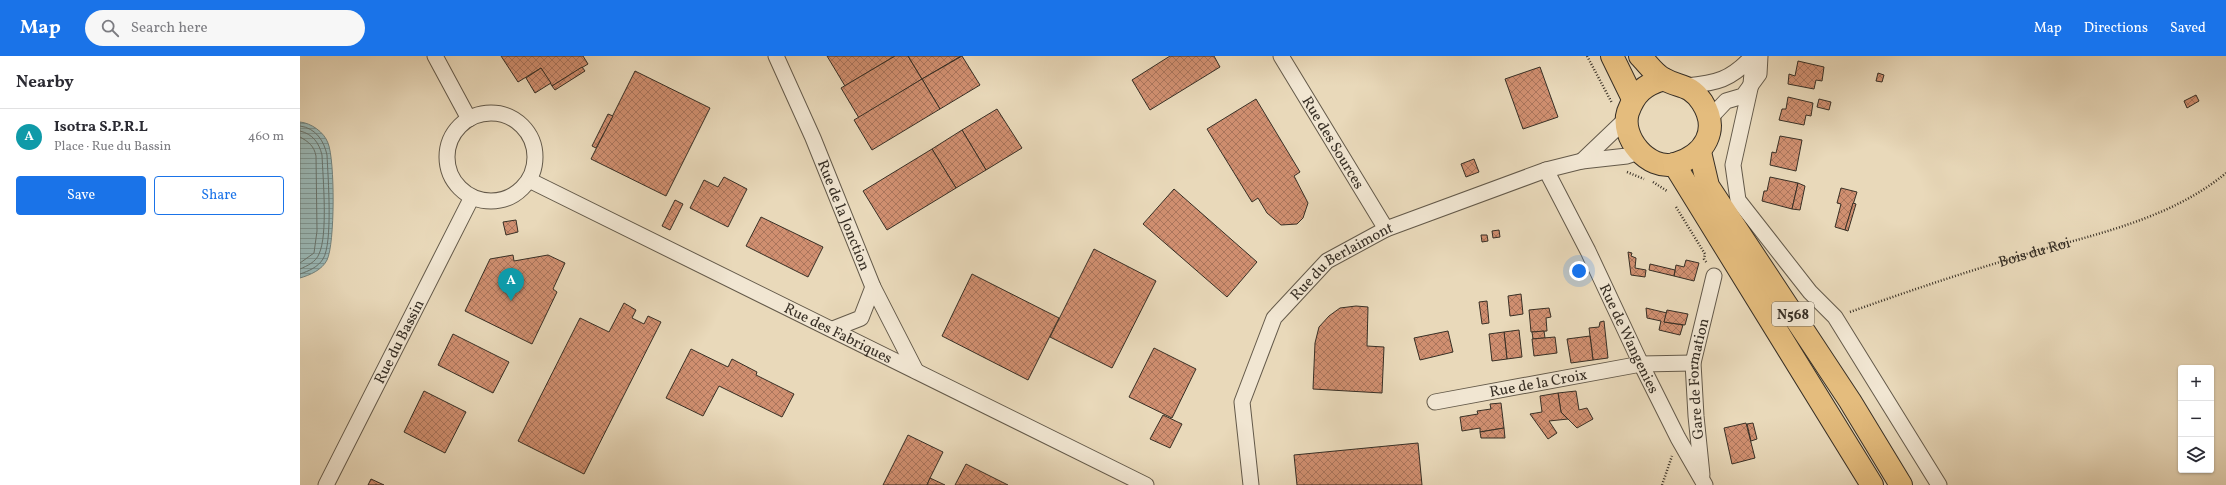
<!DOCTYPE html>
<html lang="en">
<head>
<meta charset="utf-8">
<style>
  body { margin:0; font-family:Vollkorn,serif; background:#f7f7f7; color:#2b2b33 }
  .controls { position:absolute; right:12px; bottom:12px; display:grid; overflow:hidden; border-radius:4px; box-shadow:0 1px 3px #0004 }
  .controls button { width:36px; height:36px; display:grid; place-items:center; padding:0; border:0; border-bottom:1px solid #e1e1e2; background:#fff; color:#2b2b33; font:20px sans-serif }
  .you { position:absolute; left:1279px; top:215px; width:14px; height:14px; margin:-10px; border:3px solid #fff; border-radius:50%; background:#1a73e8; box-shadow:0 0 0 6px #1a73e833 }
  .badge { display:grid; place-items:center; width:26px; height:26px; border-radius:50%; background:#1a73e8; color:#fff; font-size:13px; font-weight:700 }
  .pin { position:absolute; translate:-50% -33px; filter:drop-shadow(0 1px 2px #0008) }
  .pin::after { content:''; position:absolute; top:21px; width:14px; height:12px; background:inherit; clip-path:polygon(0 0,100% 0,50% 100%) }
  .list { margin:0; padding:0; list-style:none }
  h2 { display:flex; justify-content:space-between; align-items:center; height:52px; margin:0; padding:0 16px; font-size:17px }
  h2 small { font-size:13px; font-weight:400; color:#7c7c81 }
  .list li { display:grid; grid-template-columns:26px 1fr auto; gap:12px; align-items:center; box-sizing:border-box; height:56px; padding:0 16px; border-top:1px solid #e1e1e2 }
  .list b { display:block; font-size:15px; white-space:nowrap }
  .list p { margin:0; font-size:13px; white-space:nowrap; color:#7c7c81 }
  .list em { font-size:13px; font-style:normal; color:#7c7c81 }
  .actions { display:flex; gap:8px; padding:12px 16px }
  .actions a { flex:1; padding:9px 0; border:1px solid #1a73e8; border-radius:4px; text-align:center; font-size:14px; color:#1a73e8 }
  .actions .main { background:#1a73e8; color:#fff }
  .icon { flex:none; width:22px; height:22px; fill:none; stroke:currentColor; stroke-width:2; stroke-linecap:round; stroke-linejoin:round }
  .map { position:relative; flex:none; width:1926px; height:429px; overflow:hidden }
  header { display:flex; align-items:center; gap:24px; box-sizing:border-box; height:56px; padding:0 20px; background:#1a73e8; color:#fff }
  header strong { font-size:19px }
  nav { display:flex; gap:22px; margin-inline-start:auto; font-size:14px }
  .search { width:280px; height:36px; background:#f7f7f7; display:flex; align-items:center; gap:10px; box-sizing:border-box; padding:0 14px; border-radius:22px; color:#7c7c81; font-size:15px }
  main { display:flex }
  aside { flex:1; background:#fff }
  .map>svg:first-child { display:block }
</style>
</head>
<body>
<header>
<strong>Map</strong>
<div class="search"><svg class="icon" aria-label="search" viewBox="0 0 24 24"><circle cx="10" cy="10" r="6"/><path d="M15 15l6 6"/></svg>Search here</div>
<nav><a>Map</a><a>Directions</a><a>Saved</a></nav>
</header>
<main>
<aside>
<h2>Nearby<small></small></h2>
<ul class="list">
<li><span class="badge" style="background:#0f9aa8">A</span><div><b>Isotra S.P.R.L</b><p>Place · Rue du Bassin</p></div><em>460 m</em></li>
</ul>
<div class="actions"><a class="main">Save</a><a>Share</a></div>
</aside>
<div class="map">
<svg width="1926" height="429" viewBox="0 0 1926 429">
  <defs>
    <pattern id="water-rules" width="6" height="5" patternUnits="userSpaceOnUse"><rect width="6" height="5" fill="#9ab9b8"/><path d="M0 2.5h6" fill="none" stroke="#7e9795"/></pattern>
    <pattern id="building-cross-hatch" width="8" height="8" patternUnits="userSpaceOnUse"><rect width="8" height="8" fill="#d08f70"/><path d="M0 0l8 8M0 8l8-8" fill="none" stroke="#aa755c"/></pattern>
  </defs>
  <rect width="100%" height="100%" fill="#e9d9ba"/>
  <filter id="stains"><feTurbulence type="fractalNoise" baseFrequency=".005" numOctaves="4"/><feColorMatrix values="0 0 0 0 .2 0 0 0 0 .09 0 0 0 0 .02 0 0 0 .5 -.17"/></filter>
  <radialGradient id="worn" r=".72"><stop offset=".6" stop-color="#630" stop-opacity="0"/><stop offset="1" stop-color="#630" stop-opacity=".3"/></radialGradient>
  <path fill="url(#water-rules)" stroke="#72827d" d="M0,66c11,1 24,10 28,21 7,17 7,101 -1,117 -5,10 -17,15 -27,18z"/>
  <g fill="none" stroke-linecap="round" stroke-linejoin="round">
    <g stroke="#68746e" stroke-width="1">
      <path d="M0,70c16,2 24,15 27,29 1,22 6,88 -4,104 -5,8 -14,12 -23,15"/>
      <path d="M0,75c13,3 19,12 22,24 1,24 6,80 -3,99 -3,8 -12,12 -19,15"/>
      <path d="M0,81c9,5 14,9 16,19l1,75 -3,22 -14,10"/>
    </g>
  </g>
  <g fill="url(#building-cross-hatch)" stroke="#372f25">
    <path d="M201,0h82l5,8 -36,22 -11,-18 -23,14z"/>
    <path d="M527,0h68l-50,30z"/>
    <path d="M595,0h13l14,23 -63,39 -18,-30z"/>
    <path d="M608,0h53l-39,23z"/>
    <path d="M662,0l18,29 -40,24 -18,-30z"/>
    <path d="M870,0h44l6,11 -70,43 -18,-30z"/>
    <path d="M1498,5l26,6 -2,14 -6,-1 -2,9 -26,-5 1,-10 6,2z"/>
    <path d="M282,11l3,4 -30,19 -3,-4z"/>
    <path d="M1240,11l18,50 -35,12 -18,-50z"/>
    <path d="M241,12l10,15 -16,10 -9,-15z"/>
    <path d="M335,15l75,37 -44,88 -75,-37z"/>
    <path d="M1578,17l6,2 -2,7 -6,-1z"/>
    <path d="M622,23l18,30 -68,41 -18,-30z"/>
    <path d="M1896,39l3,6 -12,7 -3,-7z"/>
    <path d="M1488,41l25,6 -2,13 -5,-1 -2,10 -25,-5 3,-11h4z"/>
    <path d="M956,43l44,73 -6,4 14,27 -5,15 -6,6 -16,1 -14,-12 -9,-15 -6,4 -45,-73z"/>
    <path d="M1519,43l12,3 -2,8 -12,-3z"/>
    <path d="M697,53l25,39 -36,22 -24,-40z"/>
    <path d="M308,58l5,2 -17,32 -4,-2z"/>
    <path d="M662,74l24,40 -30,18 -24,-39z"/>
    <path d="M1480,80l22,4 -6,31 -26,-6 2,-13 4,1z"/>
    <path d="M632,93l24,39 -69,42 -24,-39z"/>
    <path d="M1174,103l5,13 -13,5 -5,-13z"/>
    <path d="M424,121l23,12 -19,38 -38,-19 14,-28 14,7z"/>
    <path d="M1470,121l28,6 -6,26 -30,-8 2,-10h3z"/>
    <path d="M1498,127l7,3 -5,24 -8,-1z"/>
    <path d="M1541,132l16,4 -12,38 -10,-3 6,-23 -4,-1z"/>
    <path d="M874,133l83,73 -30,35 -84,-73z"/>
    <path d="M375,144l8,4 -13,26 -8,-4z"/>
    <path d="M1553,147l3,1 -8,27 -3,-1z"/>
    <path d="M461,161l62,30 -15,30 -62,-31z"/>
    <path d="M216,164l2,12 -12,3 -3,-13z"/>
    <path d="M1199,174l1,7 -7,1 -1,-7z"/>
    <path d="M1181,179h6l1,6 -6,1z"/>
    <path d="M794,193l62,32 -44,87 -62,-31z"/>
    <path d="M1328,196l4,1 -1,3 5,2 -1,10 11,2 -1,7 -14,-2z"/>
    <path d="M213,199l1,6 34,-6 17,8 -12,26 4,3 -25,52 -67,-33 25,-52z"/>
    <path d="M1386,204l13,3 -5,18 -20,-5 2,-11 8,2z"/>
    <path d="M1350,208l25,6 -1,6 -25,-6z"/>
    <path d="M672,218l87,44 -31,62 -86,-44z"/>
    <path d="M1221,238l2,20 -13,2 -2,-20z"/>
    <path d="M1187,245l2,22 -7,1 -3,-22z"/>
    <path d="M324,247l12,7 -4,8 12,6 4,-8 13,6 -77,152 -66,-33 62,-123 29,14z"/>
    <path d="M1056,250l12,1 -1,39 17,1 -2,46 -69,-4 2,-46 4,-16 10,-11 11,-8z"/>
    <path d="M1249,252l2,9 -5,1 1,13 -16,1 -2,-22z"/>
    <path d="M1346,252l21,5 -3,9 19,3 -3,10 -21,-5 2,-9 -14,-3z"/>
    <path d="M1367,254l21,4 -3,11 -21,-3z"/>
    <path d="M1304,265l4,37 -15,2 -4,-32 10,-1 1,-5z"/>
    <path d="M1219,274l3,27 -15,2 -3,-27z"/>
    <path d="M1148,275l5,21 -33,8 -6,-22z"/>
    <path d="M1244,275l1,7 -12,1 -1,-7z"/>
    <path d="M1204,276l3,27 -15,2 -3,-27z"/>
    <path d="M153,278l56,28 -16,31 -55,-28z"/>
    <path d="M1290,280l3,24 -22,3 -4,-24z"/>
    <path d="M1255,281l2,16 -23,3 -2,-17z"/>
    <path d="M854,292l42,21 -24,49 -43,-21z"/>
    <path d="M391,293l37,18 4,-8 25,13 -1,3 38,19 -12,23 -63,-31 -16,30 -37,-18z"/>
    <path d="M124,335l42,21 -21,41 -41,-21z"/>
    <path d="M1276,335l3,19 8,-2 6,11 -16,9 -16,-16 -3,-19z"/>
    <path d="M1258,337l3,19 7,7 -19,2 8,12 -9,6 -18,-25 12,-2 -2,-16z"/>
    <path d="M1201,347l3,25 -24,4v-4l-18,3 -2,-14 18,-3 -1,-3 14,-2 -1,-5z"/>
    <path d="M863,359l19,9 -12,24 -20,-9z"/>
    <path d="M1446,367l9,35 -23,6 -8,-36z"/>
    <path d="M1453,367l4,16 -6,2 -4,-17z"/>
    <path d="M1204,372l1,10h-24l-1,-6z"/>
    <path d="M608,379l35,17 -13,26 -3,7h-44z"/>
    <path d="M1118,387l4,42h-125l-3,-30z"/>
    <path d="M666,408l42,21h-53z"/>
    <path d="M630,422l15,7h-18z"/>
    <path d="M71,423l13,6h-16z"/>
  </g>
  <g fill="none" stroke-linecap="round" stroke-linejoin="round">
    <g stroke="#645a4a" stroke-width="17">
      <g id="street">
        <path d="M135,0l34,63"/>
        <path id="s2" d="M476,0l37,82 60,149 43,84"/>
        <path id="s3" d="M981,0l105,173"/>
        <path d="M1446,7l6,10 -1,11 -18,81 5,35 72,92 25,25 104,168"/>
        <path d="M1386,30c31,-3 44,-6 66,-29"/>
        <circle cx="191" cy="101" r="44"/>
        <path d="M1410,62l16,-17 17,-5 16,-22 1,-18"/>
        <path d="M1282,105l44,-42"/>
        <path id="s4" d="M1246,114l42,81 53,113 37,74 27,47"/>
        <path id="s5" d="M229,124l617,305"/>
        <path d="M533,273l28,-11 12,-31"/>
        <path id="s6" d="M1135,346l206,-38 52,-1"/>
        <path id="s7" d="M1402,419l-6,-59 -3,-53 21,-87"/>
        <path id="s8" d="M26,429l146,-288"/>
        <path id="s9" d="M951,429l-9,-83 32,-84 53,-57 59,-32 160,-59 36,-9 45,-5 12,-4"/>
      </g>
    </g>
    <g stroke="#372f25" stroke-width="24">
      <g id="highway">
        <path d="M1312,0l21,43"/>
        <path d="M1340,0c7,7 15,19 24,23 15,9 25,4 38,23 18,28 3,53 -27,62 -27,7 -55,-27 -47,-52 7,-19 16,-27 36,-33"/>
        <path d="M1400,96l8,34 142,215 51,84"/>
        <path d="M1374,108l198,321"/>
      </g>
    </g>
    <g stroke="#372f25" stroke-width="2.5" stroke-dasharray="1 2" stroke-linecap="butt">
      <path d="M1287,0l25,47"/>
      <path d="M1327,116l17,7"/>
      <path d="M1353,126l14,9"/>
      <path d="M1376,151l29,47 -1,5 3,4"/>
      <path id="s1" d="M1550,256c56,-20 112,-39 170,-56 70,-21 148,-35 206,-83"/>
      <path d="M1362,429l10,-29"/>
    </g>
    <use href="#street" stroke="#f1e6d2" stroke-width="15"/>
    <use href="#highway" stroke="#e4bc7d" stroke-width="22"/>
  </g>
  <g text-anchor="middle" stroke-width="3" stroke-linejoin="round" paint-order="stroke">
    <rect fill="#f1e6d2" stroke="#6f6659" stroke-width="1" x="1472" y="246" width="42" height="24" rx="3"/>
    <g font-size="14" font-weight="bold" fill="#372f25">
      <text x="1493" y="263">N568</text>
    </g>
    <g font-size="15" fill="#372f25" stroke="#f1e6d2">
      <text dy="5" stroke="none"><textPath href="#s3" startOffset="101">Rue des Sources</textPath></text>
      <text dy="5" stroke="none"><textPath href="#s2" startOffset="173">Rue de la Jonction</textPath></text>
      <text dy="5" stroke="none"><textPath href="#s1" startOffset="194">Bois du Roi</textPath></text>
      <text dy="5" stroke="none"><textPath href="#s9" startOffset="263">Rue du Berlaimont</textPath></text>
      <text dy="5" stroke="none"><textPath href="#s5" startOffset="345">Rue des Fabriques</textPath></text>
      <text dy="5" stroke="none"><textPath href="#s4" startOffset="188">Rue de Wangenies</textPath></text>
      <text dy="5" stroke="none"><textPath href="#s8" startOffset="161">Rue du Bassin</textPath></text>
      <text dy="5" stroke="none"><textPath href="#s7" startOffset="97">Gare de Formation</textPath></text>
      <text dy="5" stroke="none"><textPath href="#s6" startOffset="105">Rue de la Croix</textPath></text>
    </g>
  </g>
  <rect width="100%" height="100%" filter="url(#stains)"/>
  <rect width="100%" height="100%" fill="url(#worn)"/>
</svg>
<div class="controls">
<button>+</button>
<button>−</button>
<button><svg class="icon" aria-label="layers" viewBox="0 0 24 24"><path d="M12 4l9 5-9 5-9-5zM3 14l9 5 9-5"/></svg></button>
</div>
<div class="you"></div>
<div class="pin badge" style="left:211px;top:245px;background:#0f9aa8">A</div>
</div>
</main>
</body>
</html>
